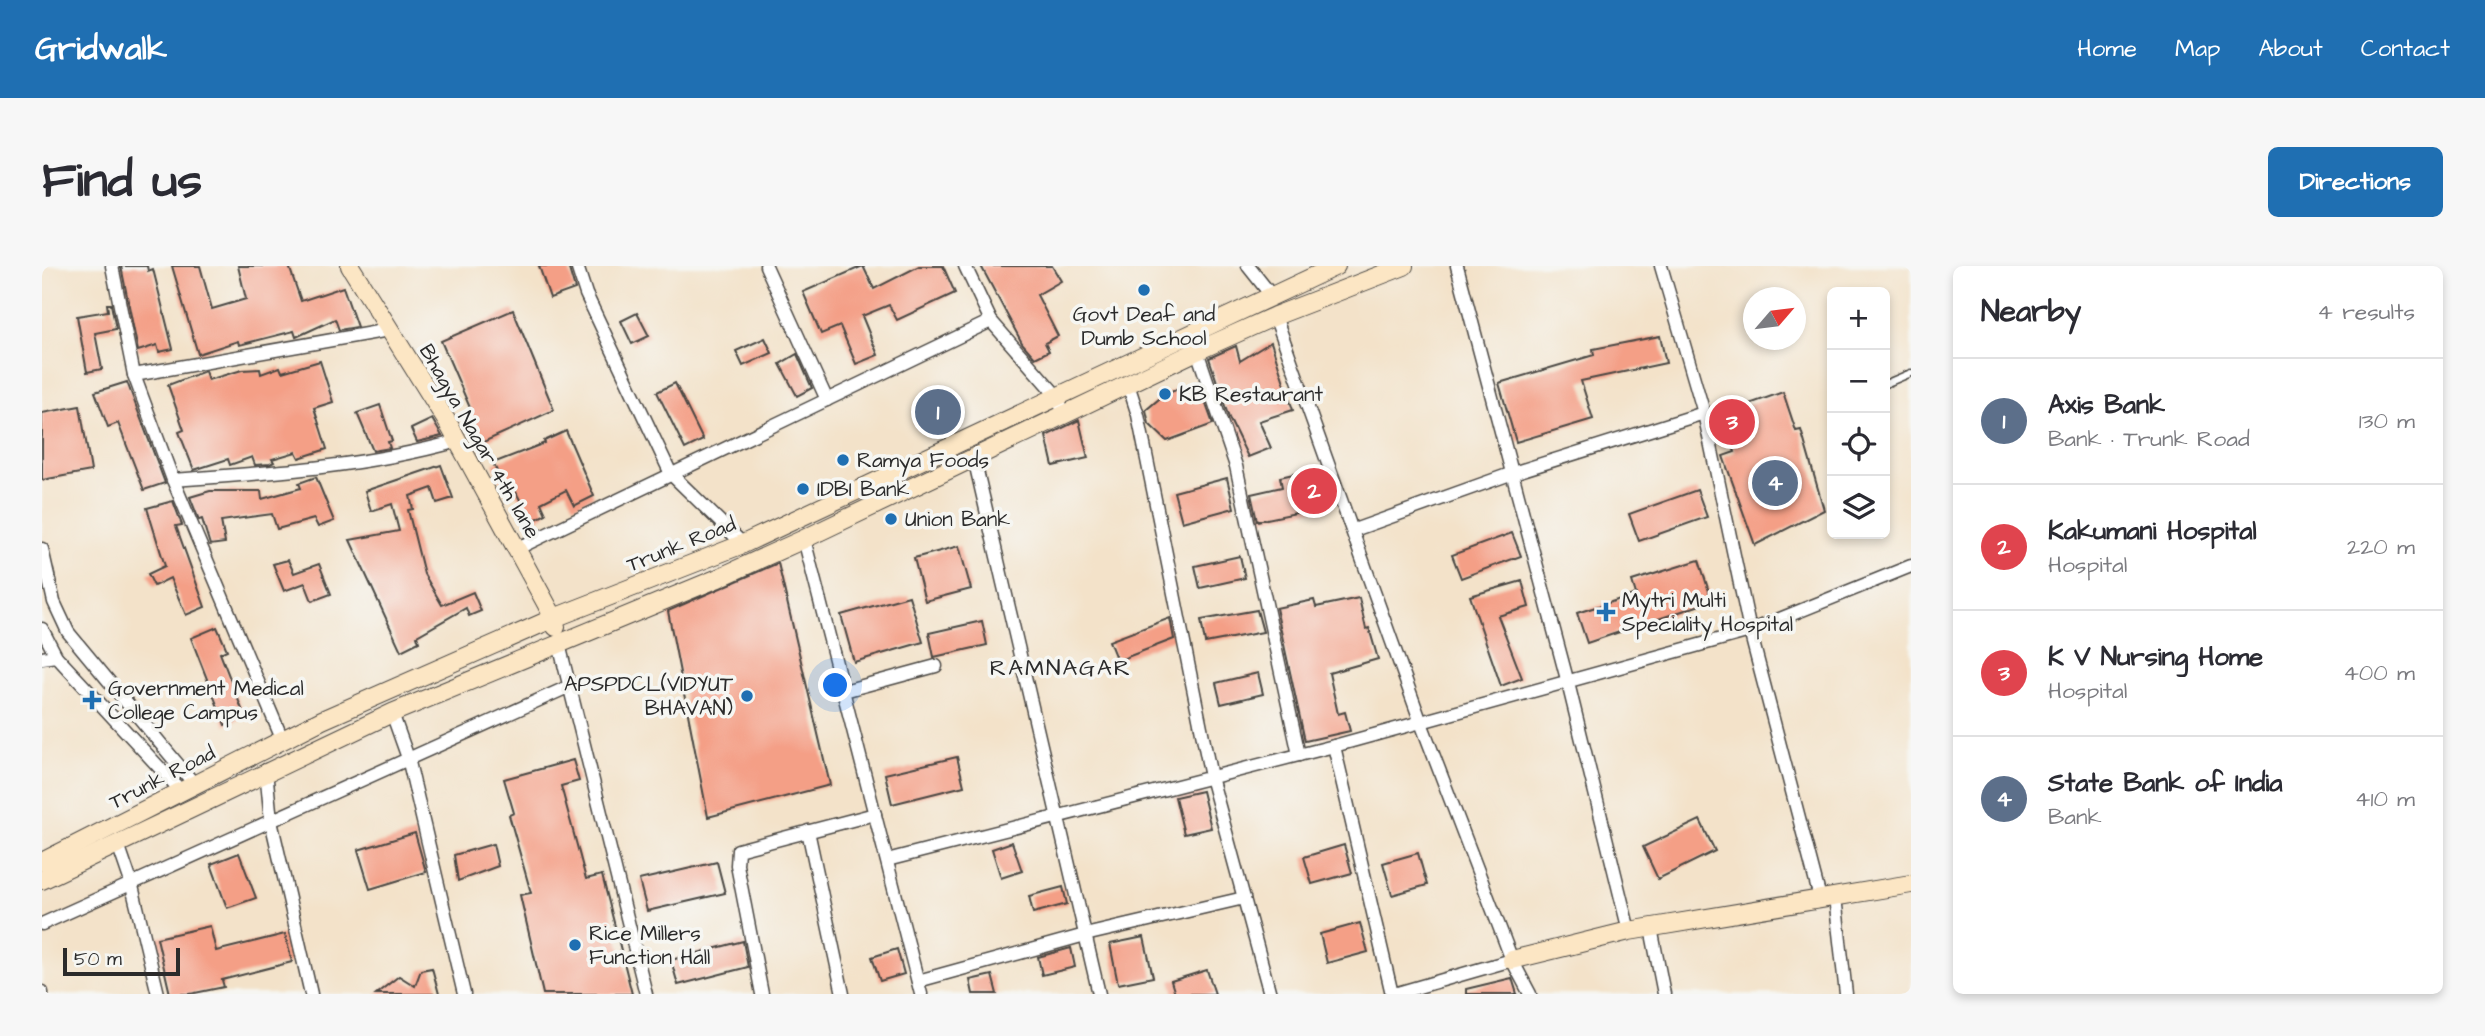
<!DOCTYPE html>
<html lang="en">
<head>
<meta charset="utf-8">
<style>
  body { margin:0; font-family:"Architects Daughter",sans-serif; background:#f7f7f7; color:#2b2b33 }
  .controls { position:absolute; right:21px; top:21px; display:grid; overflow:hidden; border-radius:10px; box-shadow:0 4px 10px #0003 }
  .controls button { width:63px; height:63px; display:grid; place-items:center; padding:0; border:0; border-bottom:2px solid #e1e1e2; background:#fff; color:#2b2b33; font:35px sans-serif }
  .compass { position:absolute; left:1701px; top:21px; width:63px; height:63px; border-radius:50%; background:#fff; box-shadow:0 4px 10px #0003; rotate:62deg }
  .scale { position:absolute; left:21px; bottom:18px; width:117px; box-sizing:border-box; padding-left:7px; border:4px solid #2b2b2b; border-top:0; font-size:19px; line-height:24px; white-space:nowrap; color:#2b2b2b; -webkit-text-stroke:5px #f6f6f2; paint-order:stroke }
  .you { position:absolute; left:794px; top:420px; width:24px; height:24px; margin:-18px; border:5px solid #fff; border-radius:50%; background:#1a73e8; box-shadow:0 0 0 10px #1a73e833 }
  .badge { display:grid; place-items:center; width:46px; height:46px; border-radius:50%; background:#1f6fb2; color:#fff; font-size:23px; font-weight:700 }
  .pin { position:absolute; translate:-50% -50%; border:4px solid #fff; box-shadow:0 2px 7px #0006 }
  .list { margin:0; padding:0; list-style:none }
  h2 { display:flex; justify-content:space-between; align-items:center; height:91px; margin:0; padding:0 28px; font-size:30px }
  h2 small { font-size:23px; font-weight:400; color:#7c7c81 }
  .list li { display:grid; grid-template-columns:46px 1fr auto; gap:21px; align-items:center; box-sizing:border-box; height:126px; padding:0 28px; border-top:2px solid #e1e1e2 }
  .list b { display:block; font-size:26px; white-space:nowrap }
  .list p { margin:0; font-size:23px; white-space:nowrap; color:#7c7c81 }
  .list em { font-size:23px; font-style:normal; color:#7c7c81 }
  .icon { flex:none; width:38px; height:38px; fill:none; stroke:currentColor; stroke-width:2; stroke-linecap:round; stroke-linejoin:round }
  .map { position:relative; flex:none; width:1869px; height:728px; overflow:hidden; border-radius:10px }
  header { display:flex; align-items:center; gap:42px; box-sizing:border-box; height:98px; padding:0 35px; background:#1f6fb2; color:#fff }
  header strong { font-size:33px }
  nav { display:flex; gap:38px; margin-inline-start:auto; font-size:24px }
  .intro { display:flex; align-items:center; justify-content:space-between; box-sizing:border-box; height:168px; padding:0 42px }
  h1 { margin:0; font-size:49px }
  .button { padding:18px 32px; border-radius:10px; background:#1f6fb2; color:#fff; font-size:24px; font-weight:700 }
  main { display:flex; gap:42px; padding:0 42px }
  aside { flex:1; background:#fff; border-radius:10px; box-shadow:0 4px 10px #0003 }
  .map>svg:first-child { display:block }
</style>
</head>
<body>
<header>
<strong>Gridwalk</strong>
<nav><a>Home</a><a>Map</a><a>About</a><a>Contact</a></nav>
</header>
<div class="intro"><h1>Find us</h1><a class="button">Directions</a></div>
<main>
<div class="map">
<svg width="1869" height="728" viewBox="0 0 1869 728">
  <rect width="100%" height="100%" fill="#f6f6f2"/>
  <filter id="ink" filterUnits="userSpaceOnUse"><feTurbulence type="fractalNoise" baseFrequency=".0143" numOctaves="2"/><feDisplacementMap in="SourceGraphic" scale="14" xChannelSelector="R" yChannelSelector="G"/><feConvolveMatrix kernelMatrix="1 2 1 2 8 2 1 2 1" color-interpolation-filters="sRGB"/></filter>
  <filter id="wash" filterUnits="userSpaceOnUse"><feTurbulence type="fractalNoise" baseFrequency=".00686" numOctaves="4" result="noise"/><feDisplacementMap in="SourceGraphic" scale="28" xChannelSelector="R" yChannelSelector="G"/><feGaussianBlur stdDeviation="1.57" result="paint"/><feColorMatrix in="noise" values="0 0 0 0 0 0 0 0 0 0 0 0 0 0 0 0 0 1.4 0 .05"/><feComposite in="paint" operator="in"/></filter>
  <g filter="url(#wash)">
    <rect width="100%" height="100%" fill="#f3e2c9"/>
    <g id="blocks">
      <g fill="#f49f86">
        <path d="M79,0h26l1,5 5,-2 20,80 -14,3 -2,-7 -19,6z"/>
        <path d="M130,0h28l12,43 34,-10 -8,-33h51l12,35 42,-14 14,40 -18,3 -4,-11 -39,18 -2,-6 -55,14 -1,-4 -40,13z"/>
        <path d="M497,0h29l7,23 -25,9z"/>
        <path d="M821,0l11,23 45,-23h24l12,27 -58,27 -8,-15 -27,11 16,39 -22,9 -16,-38 -19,8 -18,-42z"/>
        <path d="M939,0h71l9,15 -24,14 21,41 -13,7 4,8 -14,7 -13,-15z"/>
        <path d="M65,38h4l5,25 -21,4 7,36 -15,3 -10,-56 31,-5z"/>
        <path d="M471,44l41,100 -75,34 -14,-31 6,-3 -30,-69z"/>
        <path d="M595,47l12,23 -17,8 -11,-23z"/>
        <path d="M1618,70l6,27 -85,18 12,38 -77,23 -17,-59 95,-28 -1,-6z"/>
        <path d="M723,72l7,15 -29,13 -7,-15z"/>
        <path d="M1229,76l22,68 -34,11 12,27 -23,9 -19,-39 -20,-60 27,-12 4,15z"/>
        <path d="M755,88l15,34 -15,8 -17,-32z"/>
        <path d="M278,95l13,41 -19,6 13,41 -28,9 -3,-6 -24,7 2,3 -4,2 -15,1 -3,-8 -22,8 -2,-6 -34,11 -15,-38 5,-2 -16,-45 37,-14 3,9 34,-10 18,-1 1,5 19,-7 2,5z"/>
        <path d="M85,116l38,101 -21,7 -26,-67 -10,4 -13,-35z"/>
        <path d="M1156,116l15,42 -46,17 -18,-17 -3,-14 19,-16z"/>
        <path d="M633,117l28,57 -18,9 -28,-57z"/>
        <path d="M1741,126l13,39 5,-1 23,80 -69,35 -32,-89 12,-4 -14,-38z"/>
        <path d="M338,139l12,36 -4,1 2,6 -17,3 -16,-38z"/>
        <path d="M38,140l11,65 -49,9v-67z"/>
        <path d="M390,153l10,17 -25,6 -6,-13z"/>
        <path d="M1037,154l9,38 -35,8 -7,-30z"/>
        <path d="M524,165l28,65 -20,10 -8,-16 -25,13 5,11 -15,8 -19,-38 -7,4 -12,-25 52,-20 -1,-2z"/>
        <path d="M399,199l12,33 -16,5 -5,-15 -22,8 3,13 -5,1 16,64 18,31 31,-13 8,19 -12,5 -3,-8 -49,28 2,6 -18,9 -51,-111 49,-9 -7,-27 -21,7 -6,-20z"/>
        <path d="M1278,202l10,38 -73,15 -6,-27 31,-7 -2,-10z"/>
        <path d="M274,211l18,44 -16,6 -4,-8 -37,10 -5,-15 -51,7 4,22 -15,2 -8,-26 -3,1 -9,-23 20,-6h51l1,8 39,-11 -2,-5z"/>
        <path d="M1185,212l7,30 -52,14 -8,-30z"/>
        <path d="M1655,224l10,27 -68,24 -10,-27z"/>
        <path d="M131,235l9,24 -6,1 29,81 -19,8 -16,-37 -16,8 -6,-12 17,-8 -18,-58z"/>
        <path d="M1470,267l9,23 -60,22 -9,-23z"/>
        <path d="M917,280l12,43 -46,12 -11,-43z"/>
        <path d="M1198,290l5,22 -45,10 -5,-22z"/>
        <path d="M246,294l6,13 25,-9 12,30 -19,7 -7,-18 -21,8 -11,-27z"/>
        <path d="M1657,294l13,41 -125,42 -10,-30 59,-19 -4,-13z"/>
        <path d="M736,297l52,222 -122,32 -40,-206z"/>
        <path d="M1480,315l7,26 -31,9 24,62 -21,8 -31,-90z"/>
        <path d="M867,330l14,46 -69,20 -13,-47z"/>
        <path d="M1317,332l7,31 3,-1 9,31 -49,14 9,41 7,-2 5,19 -45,10 -29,-133 38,-8 2,7z"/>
        <path d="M1215,344l6,22 -58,11 -4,-23z"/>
        <path d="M1128,352l4,21 -57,22 -8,-20z"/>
        <path d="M940,355l5,24 -53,12 -5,-24z"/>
        <path d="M175,361l10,23 -7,3 25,64 -20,8 -34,-87z"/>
        <path d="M1216,407l5,21 -42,10 -5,-21z"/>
        <path d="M915,491l7,29 -72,18 -7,-30z"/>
        <path d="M531,494l6,21 -18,5 25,93 16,-4 30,119h-89l-23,-99 11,-2 -22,-78 5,-2 -10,-34z"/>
        <path d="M1160,525l9,37 -27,6 -9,-37z"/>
        <path d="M1658,554l15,31 -57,28 -15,-32z"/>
        <path d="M373,567l11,39 -56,17 -12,-39z"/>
        <path d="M970,576l10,29 -21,7 -9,-29z"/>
        <path d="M451,578l5,22 -40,15 -4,-26z"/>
        <path d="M1302,579l8,28 -40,11 -8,-27z"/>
        <path d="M197,587l17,45 -29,10 -16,-44z"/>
        <path d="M1376,587l9,32 -35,10 -9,-32z"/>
        <path d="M675,596l8,31 -78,18 -8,-31z"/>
        <path d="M1021,621l4,17 -34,9 -4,-17z"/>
        <path d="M1318,657l8,29 -41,11 -7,-29z"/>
        <path d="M168,660l6,25 69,-17 7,28 -70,18 2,7 -34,7h-20l-13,-56z"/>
        <path d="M1102,671l9,40 -35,7 -8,-40z"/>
        <path d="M701,675l5,26 -70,18 -7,-25z"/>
        <path d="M1029,682l4,19 -33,8 -4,-18z"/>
        <path d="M855,683l7,25 -24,7 -8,-24z"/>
        <path d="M390,702l7,26h-63l23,-18 16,10 6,-16z"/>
        <path d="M1165,704l8,24h-40l-4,-13z"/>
        <path d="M950,709l5,19h-24l-3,-14z"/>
        <path d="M1470,712l5,16h-51v-5z"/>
      </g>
    </g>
  </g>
  <g filter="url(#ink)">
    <use href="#blocks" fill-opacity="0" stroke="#494643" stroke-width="2"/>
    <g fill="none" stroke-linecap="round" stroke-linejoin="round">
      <g stroke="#494643" stroke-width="9">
        <path id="lane" d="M1843,118l26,-11"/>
      </g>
      <g stroke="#494643" stroke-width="15">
        <g id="street">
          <path d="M70,0l22,109 39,105 110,261"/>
          <path d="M535,0l9,28 85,180 72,70"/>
          <path d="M724,0l61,134"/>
          <path d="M923,0l26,55 65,74 9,20"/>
          <path d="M1206,0l23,29"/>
          <path d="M1415,0l111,417 61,248"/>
          <path d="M1619,0l43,147 46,218 70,267"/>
          <path d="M1233,50l145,404 92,240 18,34"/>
          <path d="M1155,85l39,115 63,289"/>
          <path d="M92,109l255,-45"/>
          <path d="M1086,118l10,31 73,362 59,217"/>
          <path d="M932,192l125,536"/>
          <path d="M131,214c96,-7 192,-13 285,-39"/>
          <path d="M1312,264l159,-57 191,-60"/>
          <path d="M762,273l117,455"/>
          <path d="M0,283l12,53 14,30 127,153"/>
          <path d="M474,283l475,-228"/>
          <path d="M0,363l14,27 126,136"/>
          <path d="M517,378l87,350"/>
          <path d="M0,392l14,-2"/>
          <path d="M802,425l92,-25"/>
          <path d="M350,447l16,45 56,236"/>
          <path d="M1292,480l58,248"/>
          <path d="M224,504l5,51 40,173"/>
          <path d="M766,565l35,163"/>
          <path d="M76,578l13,38 27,112"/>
          <path d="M845,594l447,-114 416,-115 161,-65"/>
          <path d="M1793,631l11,97"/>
          <path d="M0,658l528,-238"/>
          <path d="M1609,662l13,66"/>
          <path d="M876,715l167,-46 159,-37"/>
          <path d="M0,726v2"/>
          <path d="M720,728l-25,-129 1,-15 137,-36"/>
          <path d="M1352,728l118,-34"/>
        </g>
      </g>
      <g stroke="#494643" stroke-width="20">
        <g id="secondary">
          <path d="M308,0l98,157 106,195 2,9"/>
          <path d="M0,596l280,-142 232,-102 189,-74 593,-278"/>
          <path d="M0,614l350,-167 324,-134 88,-40 393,-188 78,-35 129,-50"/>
          <path d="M1470,694l117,-29 282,-47"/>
        </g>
      </g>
      <use href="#lane" stroke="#fff" stroke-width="6"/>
      <use href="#street" stroke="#fff" stroke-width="12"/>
      <use href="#secondary" stroke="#fce6c4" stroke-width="18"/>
    </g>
  </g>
  <g fill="#1f6fb2" stroke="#f6f6f2" stroke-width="2.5">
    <circle cx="1102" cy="24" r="7"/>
    <circle cx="1123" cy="128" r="7"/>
    <circle cx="801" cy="194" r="7"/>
    <circle cx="761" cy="223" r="7"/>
    <circle cx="849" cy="253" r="7"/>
    <path d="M1560.5 335.5h7v7h7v7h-7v7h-7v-7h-7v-7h7z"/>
    <circle cx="705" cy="430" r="7"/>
    <path d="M46.5 423.5h7v7h7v7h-7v7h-7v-7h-7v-7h7z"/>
    <circle cx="533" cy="679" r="7"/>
  </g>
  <g text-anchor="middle" stroke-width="7" stroke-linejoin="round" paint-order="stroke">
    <g font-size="21" fill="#2b2b2b" stroke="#f6f6f2" text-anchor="start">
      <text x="1102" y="55" text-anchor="middle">Govt Deaf and<tspan x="1102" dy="24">Dumb School</tspan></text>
      <text x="1137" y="135">KB Restaurant</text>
      <text x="815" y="201">Ramya Foods</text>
      <text x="775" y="230">IDBI Bank</text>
      <text x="863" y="260">Union Bank</text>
      <text x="1580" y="341">Mytri Multi<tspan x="1580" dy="24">Speciality Hospital</tspan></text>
      <text x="691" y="425" text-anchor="end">APSPDCL(VIDYUT<tspan x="691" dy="24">BHAVAN)</tspan></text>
      <text x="66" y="429">Government Medical<tspan x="66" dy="24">College Campus</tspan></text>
      <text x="547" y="674">Rice Millers<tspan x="547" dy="24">Function Hall</tspan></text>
    </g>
    <g font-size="21" fill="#2b2b2b" stroke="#f6f6f2">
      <text transform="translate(438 175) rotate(60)" y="7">Bhagya Nagar 4th lane</text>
      <text transform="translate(639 278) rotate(-22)" y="7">Trunk Road</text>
      <text transform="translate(120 511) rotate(-27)" y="7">Trunk Road</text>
    </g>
    <g font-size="23" letter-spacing="2" fill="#2b2b2b" stroke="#f6f6f2">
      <text x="1019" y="409">RAMNAGAR</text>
    </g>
  </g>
</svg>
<div class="controls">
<button>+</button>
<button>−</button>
<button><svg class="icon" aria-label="locate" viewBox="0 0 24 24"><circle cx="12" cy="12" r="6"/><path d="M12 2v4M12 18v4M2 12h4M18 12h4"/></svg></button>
<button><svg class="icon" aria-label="layers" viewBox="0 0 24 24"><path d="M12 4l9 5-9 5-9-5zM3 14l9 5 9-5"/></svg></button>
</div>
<svg class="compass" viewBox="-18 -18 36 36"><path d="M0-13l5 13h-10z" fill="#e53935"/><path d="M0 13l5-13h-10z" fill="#7c7c81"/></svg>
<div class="scale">50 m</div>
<div class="you"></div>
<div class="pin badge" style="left:896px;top:146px;background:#5c6f8a">1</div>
<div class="pin badge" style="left:1272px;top:225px;background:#e0444e">2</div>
<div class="pin badge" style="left:1690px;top:156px;background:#e0444e">3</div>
<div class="pin badge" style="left:1733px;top:217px;background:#5c6f8a">4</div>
</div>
<aside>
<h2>Nearby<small>4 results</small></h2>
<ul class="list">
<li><span class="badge" style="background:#5c6f8a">1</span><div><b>Axis Bank</b><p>Bank · Trunk Road</p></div><em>130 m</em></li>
<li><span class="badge" style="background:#e0444e">2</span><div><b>Kakumani Hospital</b><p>Hospital</p></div><em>220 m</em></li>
<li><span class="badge" style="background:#e0444e">3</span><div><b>K V Nursing Home</b><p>Hospital</p></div><em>400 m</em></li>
<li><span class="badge" style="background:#5c6f8a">4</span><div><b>State Bank of India</b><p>Bank</p></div><em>410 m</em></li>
</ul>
</aside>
</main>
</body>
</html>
